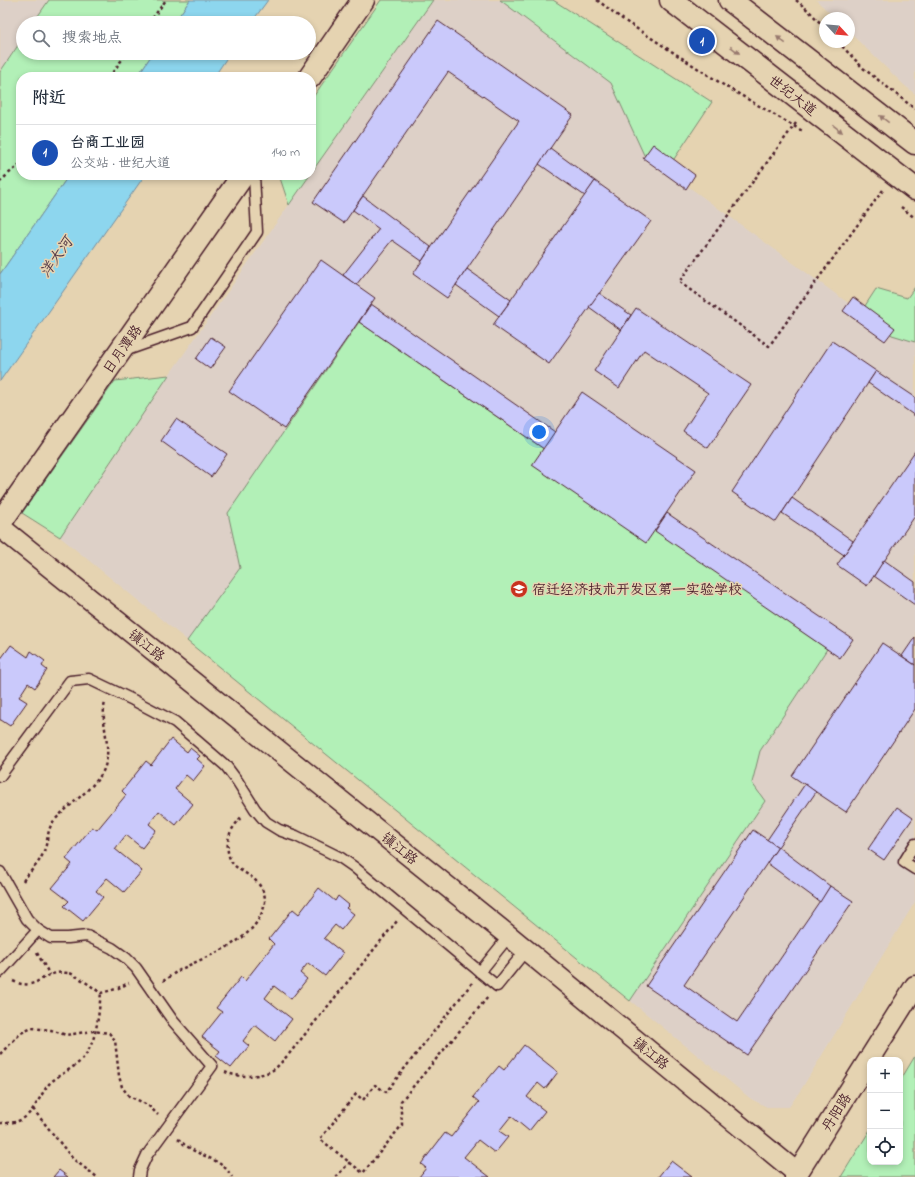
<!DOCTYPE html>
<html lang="zh">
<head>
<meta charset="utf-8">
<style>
  body { margin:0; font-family:"Indie Flower","LXGW WenKai TC",sans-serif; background:#f2f2f3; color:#1f2937 }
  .controls { position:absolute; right:12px; bottom:12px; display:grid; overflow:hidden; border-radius:8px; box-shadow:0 2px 6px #0003 }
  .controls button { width:36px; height:36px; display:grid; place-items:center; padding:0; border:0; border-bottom:1px solid #e0e1e3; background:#fff; color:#1f2937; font:20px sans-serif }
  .compass { position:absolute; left:819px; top:12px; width:36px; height:36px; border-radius:50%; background:#fff; box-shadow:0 2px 6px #0003; rotate:116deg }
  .you { position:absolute; left:539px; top:432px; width:14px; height:14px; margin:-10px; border:3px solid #fff; border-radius:50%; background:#1a73e8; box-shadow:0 0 0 6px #1a73e833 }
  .badge { display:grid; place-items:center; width:26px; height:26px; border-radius:50%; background:#111827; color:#fff; font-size:13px; font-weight:700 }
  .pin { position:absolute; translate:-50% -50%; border:2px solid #fff; box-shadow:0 1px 4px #0006 }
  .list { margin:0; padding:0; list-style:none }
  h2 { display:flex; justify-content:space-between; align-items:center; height:52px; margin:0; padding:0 16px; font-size:17px }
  h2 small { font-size:13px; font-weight:400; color:#747a83 }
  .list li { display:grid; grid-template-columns:26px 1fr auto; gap:12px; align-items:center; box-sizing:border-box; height:56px; padding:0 16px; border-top:1px solid #e0e1e3 }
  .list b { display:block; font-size:15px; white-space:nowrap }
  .list p { margin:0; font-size:13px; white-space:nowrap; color:#747a83 }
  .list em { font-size:13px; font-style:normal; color:#747a83 }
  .icon { flex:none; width:22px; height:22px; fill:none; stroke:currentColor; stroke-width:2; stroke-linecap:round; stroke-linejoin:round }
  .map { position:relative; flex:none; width:915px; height:1177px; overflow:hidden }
  .search { position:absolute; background:#fff; box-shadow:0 2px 6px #0003; left:16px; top:16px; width:300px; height:44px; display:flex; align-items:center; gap:10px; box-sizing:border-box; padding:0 14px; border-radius:22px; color:#747a83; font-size:15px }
  .panel { position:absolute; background:#fff; box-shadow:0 2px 6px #0003; left:16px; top:72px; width:300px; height:108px; border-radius:16px }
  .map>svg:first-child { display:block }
</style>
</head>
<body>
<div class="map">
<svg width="915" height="1177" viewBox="0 0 915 1177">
  <rect width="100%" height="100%" fill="#e5d3b1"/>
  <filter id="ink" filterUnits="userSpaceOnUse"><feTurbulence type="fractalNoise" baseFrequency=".025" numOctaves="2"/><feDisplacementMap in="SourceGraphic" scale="8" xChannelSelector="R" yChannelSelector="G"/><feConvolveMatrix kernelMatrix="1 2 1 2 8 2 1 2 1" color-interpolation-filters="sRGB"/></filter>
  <g filter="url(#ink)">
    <g fill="#ddd0c7">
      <path d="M0,0h49l-16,23h-10v15l-23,34z"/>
      <path d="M433,0h67l111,83 34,72 247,180 23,7v560l-113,186 -13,19h-22l-16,-8 -691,-562 109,-162 141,-200h1v-2z"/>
      <path d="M816,0h99v94l-11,-9 -55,-53v-14h-14z"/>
    </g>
    <g fill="#b2f0b7" stroke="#7e8871">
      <path d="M49,0h141l-16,23h-141z"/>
      <path d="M381,0h52l-122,173v-73z"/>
      <path d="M500,0h53l159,102 -46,69 -22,-16 -33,-72z"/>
      <path d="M23,38v15h130l-16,24h-116v98h48l-69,99v-202z"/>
      <path d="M279,175h31l-21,30z"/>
      <path d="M915,287v55l-23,-7 -31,-23 15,-23 31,9z"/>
      <path d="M359,322l185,127 283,200 -67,102 -8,32 13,18 -135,200 -443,-360 53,-73 -12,-55z"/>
      <path d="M169,375l-109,162 -38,-24 93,-132z"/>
      <path d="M915,1056v121h-74l29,-47v32h30v-81z"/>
    </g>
    <g fill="#8dd6ee" stroke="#728da0">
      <path d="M190,0h78l-17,23h-77z"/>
      <path d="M153,53h77l-16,24h-77z"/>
      <path d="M69,175h76l-145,206v-107z"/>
    </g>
    <g fill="#cac9fb" stroke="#4a1f2b">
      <path d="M438,21l135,94 -126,183 -34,-24 106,-153 -71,-49 -104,151 -31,-21z"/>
      <path d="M653,144l42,31 -9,14 -43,-31z"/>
      <path d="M550,148l45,33 -10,15 -46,-32z"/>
      <path d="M595,181l56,40 -102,143 -56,-39z"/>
      <path d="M363,196l68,51 -9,14 -30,-21 -36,45 -13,-10 36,-46 -26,-19z"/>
      <path d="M321,260l54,38 -91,131 -55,-38z"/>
      <path d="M467,269l44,31 -12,16 -43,-31z"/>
      <path d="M599,293l32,22 -10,15 -32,-23z"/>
      <path d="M853,297l42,31 -10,13 -42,-30z"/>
      <path d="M371,304l184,128 -11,17 -185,-127z"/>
      <path d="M636,308l115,77 -43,63 -25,-17 25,-38 -64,-43 -25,38 -25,-17z"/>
      <path d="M211,337l15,10 -16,22 -14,-10z"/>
      <path d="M832,341l44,30 -100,151 -44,-30z"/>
      <path d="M876,371l39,26v19l-47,-33z"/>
      <path d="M582,392l114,78 -50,73 -114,-78z"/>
      <path d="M176,419l51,35 -16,23 -50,-36z"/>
      <path d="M915,451v65l-48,70 -30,-21z"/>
      <path d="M792,498l61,43 -9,14 -62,-42z"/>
      <path d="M667,513l186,126 -13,19 -185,-127z"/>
      <path d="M884,560l31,22v23l-41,-29z"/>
      <path d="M915,637v28l-13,-9z"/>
      <path d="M882,643l33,22v44l-69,103 -54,-36z"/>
      <path d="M11,645l17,12 3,-6 14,10 -3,5 5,4 -12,18 -7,-5 -9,14 8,5 -17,24 -9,-6h-1v-60z"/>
      <path d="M171,739l16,13 3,-4 10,8 -3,3 8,7 -12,15 -7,-6 -11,14 18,15 -17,21 -17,-14 -10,13 7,6 -14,18 -16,-13 -11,14 27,22 -18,21 -17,-14 -11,13 7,6 -20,24 -19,-15 5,-5 -17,-13 20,-24 -6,-5 26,-32 5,3 29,-35 -4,-4 24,-30 5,4z"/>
      <path d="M805,784l11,8 -38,55 -11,-7z"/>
      <path d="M897,807l16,11 -29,42 -16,-11z"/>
      <path d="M753,830l25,17 -94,138 53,37 93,-136 23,15 -106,154 -101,-69z"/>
      <path d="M778,847l52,39 -10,16 -53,-39z"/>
      <path d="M319,888l16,13 3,-5 11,9 -3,3 8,6 -13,16 -6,-5 -11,13 19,15 -18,23 -17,-13 -8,10 7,6 -16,20 -17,-13 -9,12 27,21 -17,22 -20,-16 -12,16 6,5 -18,22 -15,-12 4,-5 -18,-14 20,-25 -6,-4 25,-31 4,4 29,-37 -5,-5 24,-30 6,5z"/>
      <path d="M524,1045l34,27 -13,17 -7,-6 -11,14 18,14 -16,20 -18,-15 -12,15 9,6 -13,16 -17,-13 -14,17 26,20h-71l7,-9 -5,-4 24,-31 6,4 28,-35 -6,-5 26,-31 5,4z"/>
      <path d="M671,1161l21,16h-34z"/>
      <path d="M59,1170l9,7h-15z"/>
    </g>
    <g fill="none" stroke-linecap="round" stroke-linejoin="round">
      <g stroke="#4a1f2b" stroke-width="13">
        <g id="service">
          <path d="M124,351l68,-24 65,-95 -3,-57"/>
          <path d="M0,776l70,-95 19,-2 44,21 42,22 51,44 12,16 17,27 11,13 13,8 17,6 29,14 16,8 13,9 143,119 29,-36"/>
          <path d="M915,844l-11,18 11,7"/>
          <path d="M0,872l27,47 11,11 13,8h17l19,-2 25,12 14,10 10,10 37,53 39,45 -65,89 -7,15 -1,7"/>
          <path d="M0,972l38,-42"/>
          <path d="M480,972l29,-36"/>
        </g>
      </g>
      <g stroke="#4a1f2b" stroke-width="23">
        <g id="minor">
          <path d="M0,527l509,409 288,237"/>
          <path d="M795,1177l120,-191"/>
        </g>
      </g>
      <g stroke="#4a1f2b" stroke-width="25">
        <g id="tertiary">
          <path d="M671,0l244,189"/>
          <path d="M730,0l185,143"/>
          <path d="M310,77l53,-77"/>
          <path d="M0,523l243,-348"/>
        </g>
      </g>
      <g stroke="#4a1f2b" stroke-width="2.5" stroke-dasharray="3 3" stroke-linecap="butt">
        <path d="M597,0l28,21 100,65 79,46"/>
        <path d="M796,0l14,12 15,16"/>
        <path d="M149,23l17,-23"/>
        <path d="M838,42l25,26 52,41"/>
        <path d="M109,77l18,-24"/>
        <path d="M796,123l-117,159 90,64 114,-156"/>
        <path d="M0,182l8,-8 13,-10"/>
        <path d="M901,207l14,11"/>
        <path d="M23,881c7,-10 17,-18 21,-30 4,-9 3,-21 9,-29 13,-16 47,-37 52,-56 7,-21 -5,-42 0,-64"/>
        <path d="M37,953l13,22"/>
        <path d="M13,981c22,10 26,-5 44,-8 3,-1 9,0 12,0 8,2 24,15 32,20l15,-4 13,-6"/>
        <path d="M163,981c5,-3 10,-7 15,-10 30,-17 75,-27 86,-64 4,-12 -4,-24 -14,-31 -6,-4 -15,-8 -19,-15 -5,-9 -4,-21 0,-30 3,-5 7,-10 11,-15"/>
        <path d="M472,983l-86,109 -11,-7 -12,15 -7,-6 -36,45 43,34 39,-48c0,-8 -2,-15 -1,-24l87,-104"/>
        <path d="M0,1054l21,-21 11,-5 19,2 15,5 27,-4 16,2 6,7 4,36 3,11 7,9 13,6 8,5 8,8"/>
        <path d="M225,1072c12,6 37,5 48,-2 6,-4 11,-11 16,-16l108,-133"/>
        <path d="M33,1109l40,50 24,18"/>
        <path d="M0,1123c6,0 13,0 18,-2 16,-6 21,-25 31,-37 8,-8 19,-13 28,-20 20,-16 21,-47 24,-71"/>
        <path d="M178,1139c3,2 6,6 10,8 16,11 34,12 44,30"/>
        <path d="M336,1177l14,-15"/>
      </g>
      <use href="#service" stroke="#e5d3b1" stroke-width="10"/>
      <use href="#minor" stroke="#e5d3b1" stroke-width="20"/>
      <use href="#tertiary" stroke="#e5d3b1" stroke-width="22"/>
    </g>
    <defs><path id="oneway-solid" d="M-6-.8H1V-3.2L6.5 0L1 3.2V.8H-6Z"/></defs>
    <g fill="#98796e">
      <use href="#oneway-solid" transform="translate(781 40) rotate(-142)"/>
      <use href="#oneway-solid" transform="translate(735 50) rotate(38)"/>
      <use href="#oneway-solid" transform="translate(884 119) rotate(-142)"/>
      <use href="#oneway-solid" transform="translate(838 129) rotate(38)"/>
    </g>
  </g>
  <defs>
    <g id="school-disc" transform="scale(0.9)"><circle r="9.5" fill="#c8321e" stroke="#e5d3b1"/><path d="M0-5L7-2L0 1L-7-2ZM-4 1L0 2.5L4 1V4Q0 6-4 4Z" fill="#fff"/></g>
  </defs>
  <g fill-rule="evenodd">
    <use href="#school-disc" x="519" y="589"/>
  </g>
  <g text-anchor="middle" stroke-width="3" stroke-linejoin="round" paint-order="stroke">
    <g font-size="14" fill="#4a1f2b" stroke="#e5d3b1">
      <text transform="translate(793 95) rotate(38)" y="5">世纪大道</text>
      <text transform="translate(122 349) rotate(-55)" y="5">日月潭路</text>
      <text transform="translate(147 645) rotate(39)" y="5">镇江路</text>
      <text transform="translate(400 848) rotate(39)" y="5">镇江路</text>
      <text transform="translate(651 1053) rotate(39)" y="5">镇江路</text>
      <text transform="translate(836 1112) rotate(-58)" y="5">丹阳路</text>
    </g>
    <g font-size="14" fill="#4a1f2b" stroke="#e5d3b1" text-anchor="start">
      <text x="532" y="594">宿迁经济技术开发区第一实验学校</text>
    </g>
    <g font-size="15" font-style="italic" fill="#543a48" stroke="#e5d3b1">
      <text transform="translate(56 257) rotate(-55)" y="5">洋大河</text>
    </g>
  </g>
</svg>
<div class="controls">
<button>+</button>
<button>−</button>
<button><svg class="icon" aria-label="locate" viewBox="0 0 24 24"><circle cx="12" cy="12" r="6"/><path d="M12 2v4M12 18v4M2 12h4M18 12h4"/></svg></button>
</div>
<svg class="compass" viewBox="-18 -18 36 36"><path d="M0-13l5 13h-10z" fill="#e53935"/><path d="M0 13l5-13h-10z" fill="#747a83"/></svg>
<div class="you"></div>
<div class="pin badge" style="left:702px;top:41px;background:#1a4fb4">1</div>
<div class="search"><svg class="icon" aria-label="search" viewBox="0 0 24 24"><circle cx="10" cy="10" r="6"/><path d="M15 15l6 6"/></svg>搜索地点</div>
<section class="panel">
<h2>附近<small></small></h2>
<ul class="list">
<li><span class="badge" style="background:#1a4fb4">1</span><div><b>台商工业园</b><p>公交站 · 世纪大道</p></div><em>140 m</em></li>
</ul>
</section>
</div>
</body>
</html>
